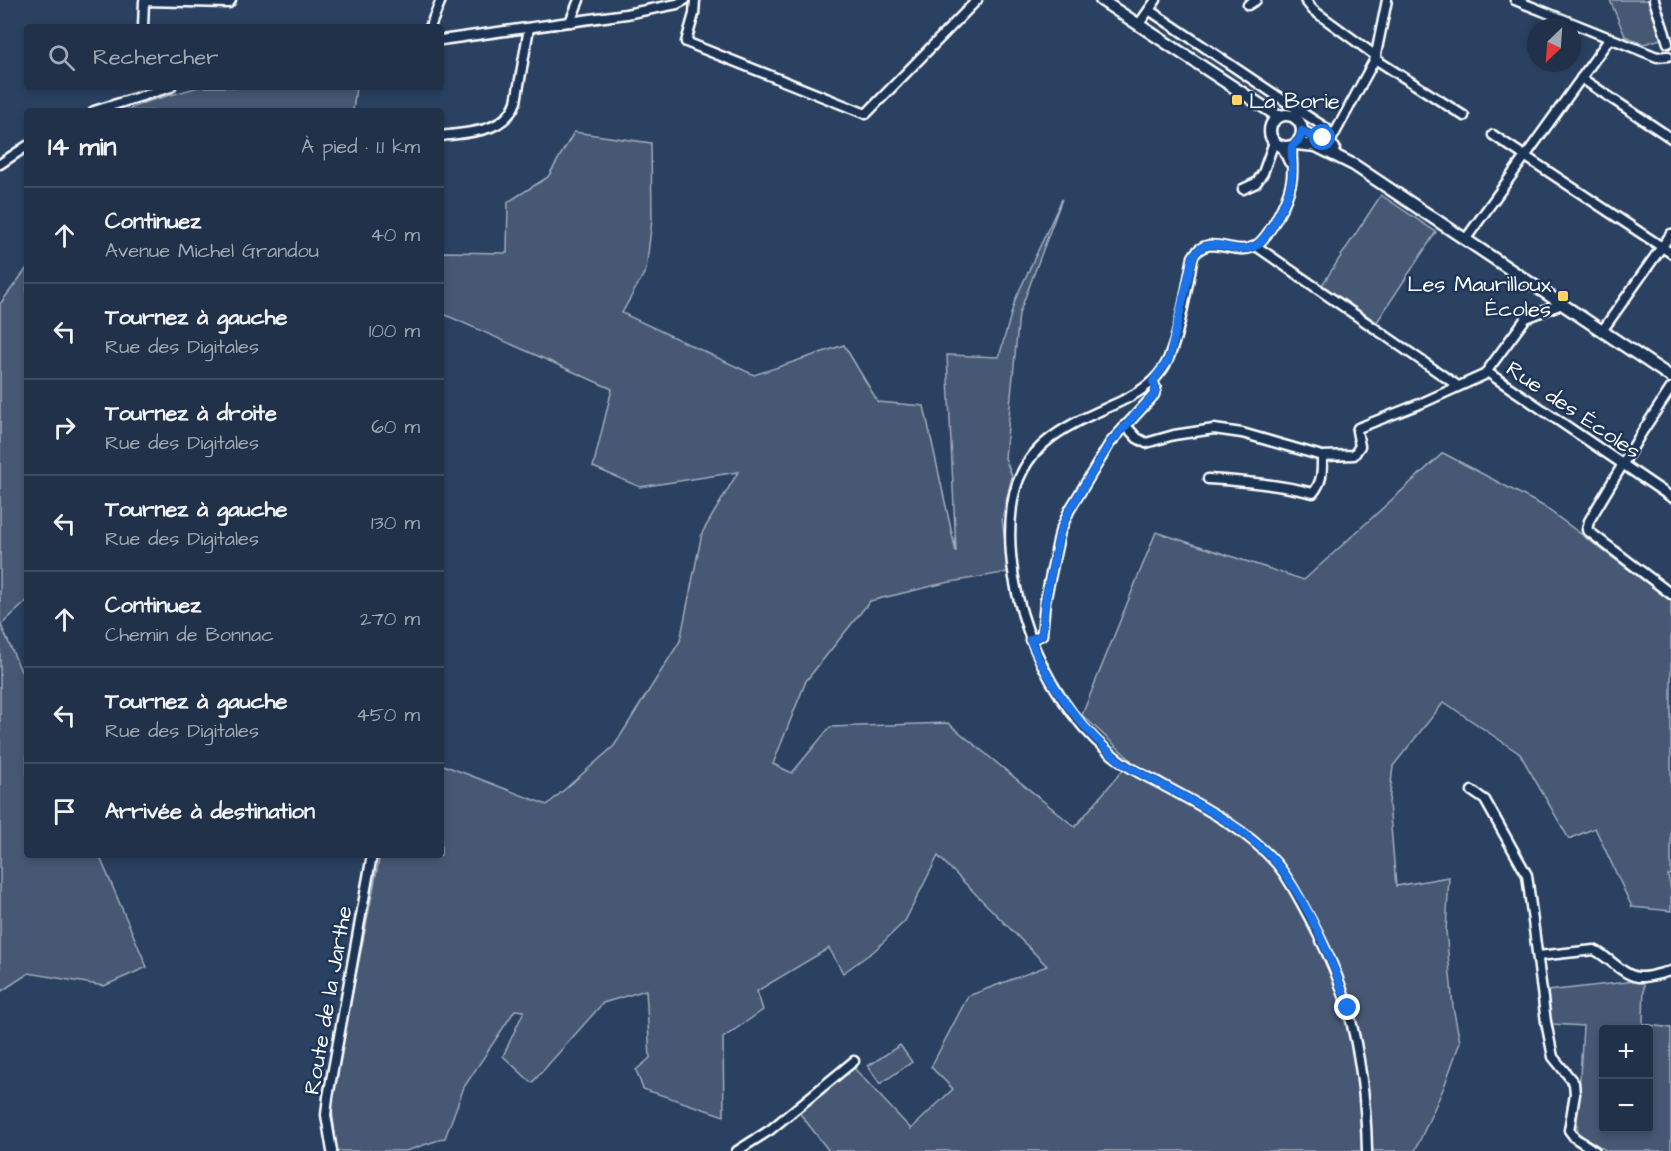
<!DOCTYPE html>
<html lang="fr">
<head>
<meta charset="utf-8">
<style>
  body { margin:0; font-family:"Architects Daughter",sans-serif; background:#283950; color:#f1f3f6 }
  .controls { position:absolute; right:18px; bottom:18px; display:grid; overflow:hidden; border-radius:6px; box-shadow:0 3px 9px #0003 }
  .controls button { width:54px; height:54px; display:grid; place-items:center; padding:0; border:0; border-bottom:2px solid #3d4c61; background:#203149; color:#f1f3f6; font:30px sans-serif }
  .compass { position:absolute; left:1527px; top:18px; width:54px; height:54px; border-radius:50%; background:#203149; box-shadow:0 3px 9px #0003; rotate:205deg }
  .stop { position:absolute; width:18px; height:18px; margin:-14px; border:4px solid #1a73e8; border-radius:50%; background:#fff }
  .stop.end { background:#1a73e8; border-color:#fff; box-shadow:0 2px 6px #0008 }
  .list { margin:0; padding:0; list-style:none }
  h2 { display:flex; justify-content:space-between; align-items:center; height:78px; margin:0; padding:0 24px; font-size:26px }
  h2 small { font-size:20px; font-weight:400; color:#a2a9b4 }
  .list li { display:grid; grid-template-columns:39px 1fr auto; gap:18px; align-items:center; box-sizing:border-box; height:96px; padding:0 24px; border-top:2px solid #3d4c61 }
  .list b { display:block; font-size:22px; white-space:nowrap }
  .list p { margin:0; font-size:20px; white-space:nowrap; color:#a2a9b4 }
  .list em { font-size:20px; font-style:normal; color:#a2a9b4 }
  .icon { flex:none; width:33px; height:33px; fill:none; stroke:currentColor; stroke-width:2; stroke-linecap:round; stroke-linejoin:round }
  .map { position:relative; flex:none; width:1671px; height:1151px; overflow:hidden }
  .search { position:absolute; background:#203149; box-shadow:0 3px 9px #0003; left:24px; top:24px; width:420px; height:66px; display:flex; align-items:center; gap:15px; box-sizing:border-box; padding:0 21px; border-radius:6px; color:#a2a9b4; font-size:22px }
  .panel { position:absolute; background:#203149; box-shadow:0 3px 9px #0003; left:24px; top:108px; width:420px; height:750px; border-radius:6px }
  .map>svg:first-child { display:block }
</style>
</head>
<body>
<div class="map">
<svg width="1671" height="1151" viewBox="0 0 1671 1151">
  <rect width="100%" height="100%" fill="#2a4161"/>
  <filter id="ink" filterUnits="userSpaceOnUse"><feTurbulence type="fractalNoise" baseFrequency=".0167" numOctaves="2"/><feDisplacementMap in="SourceGraphic" scale="12" xChannelSelector="R" yChannelSelector="G"/><feConvolveMatrix kernelMatrix="1 2 1 2 8 2 1 2 1" color-interpolation-filters="sRGB"/></filter>
  <g filter="url(#ink)">
    <g fill="#465975" stroke="#a2acba" stroke-width="1.5" fill-rule="evenodd">
      <path d="M1610,0h38l13,39 -17,5 -19,-8z"/>
      <path d="M199,87h157l-3,24h-228l21,-9z"/>
      <path d="M574,132l77,11 1,77 -6,50 -24,43 132,62 90,-30 34,57 46,4 32,146 -9,-197 52,2 16,-57 47,-101 -43,115 -14,144 7,18 -10,43 7,53 -64,11 -75,18 -64,80 -33,83 19,9 38,-46 118,-4 127,104 56,-67 -49,-45 74,-183 148,48 139,-127 100,53 128,95v274h-3l3,15v21l-39,-4 -37,-79 -26,11 -49,-85 -76,-52 -51,64 -4,37 7,83 53,-9 -3,54 7,76 7,35 -16,45 -29,64h-586l-31,-40 55,-44 58,62 42,-40 -22,-22 37,-71 79,-30 -109,-110 -33,65 -31,30 -31,22 -14,-25 -72,43 6,19 -40,28 1,78 -81,-27 -7,-19 14,-12 -4,-68 -43,13 -71,80 -29,-27 21,-45 -9,-1 -51,77 -19,51 -39,13h-69l-6,-50 49,-246h61v-91l106,41 67,-59 66,-105 22,-108 36,-61 -98,15 -47,-20 19,-78 -171,-76v-61l66,1 1,-51 40,-25z"/>
      <path d="M1381,195l55,37 -59,90 -55,-37z"/>
      <path d="M27,268v333l-26,24 26,60v170h72l48,112 -43,19 -75,-13 -29,19v-688z"/>
      <path d="M1644,980l-1,44 28,4v123h-64l-28,-17 -2,-7 6,-101 -32,-2 -3,-33zM1604,1030h44v98h-44z"/>
      <path d="M900,1045l12,17 -32,22 -12,-18z"/>
    </g>
    <g fill="none" stroke-linecap="round" stroke-linejoin="round">
      <g stroke="#fff" stroke-width="13">
        <g id="minor">
          <path d="M695,0l-1,14 -8,28 180,72 111,-114"/>
          <path d="M1305,0l8,10 63,46"/>
          <path d="M1515,0l142,57 11,-1"/>
          <path d="M1654,0l14,43"/>
          <path d="M1248,5l8,-5"/>
          <path d="M1149,10l149,100 -4,7"/>
          <path d="M570,22l9,-22"/>
          <path d="M1139,24l17,-24"/>
          <path d="M143,27l1,-26 85,2 2,-3"/>
          <path d="M430,27l11,-27"/>
          <path d="M441,40l185,-26 51,-10 8,-4"/>
          <path d="M1375,59l89,57"/>
          <path d="M1581,78l90,60"/>
          <path d="M1298,110l28,18"/>
          <path d="M94,111l77,-24"/>
          <path d="M1493,135l178,118"/>
          <path d="M441,136c28,-4 64,-3 75,-34l13,-74"/>
          <path d="M1324,144h5l46,-85 12,-59"/>
          <path d="M1292,146c-1,12 2,25 -1,37 -3,16 -23,58 -38,64 -20,9 -46,-15 -60,10 -6,29 -15,91 -31,113 -12,17 -31,27 -49,35 -49,22 -93,40 -101,101 -12,89 36,205 110,256 12,9 26,15 39,22 40,22 84,44 115,79 13,15 22,34 32,52 14,26 27,53 36,81 15,48 22,105 23,155"/>
          <path d="M1282,147l7,15"/>
          <path d="M0,164l27,-18"/>
          <path d="M1243,189l13,-6 7,-10 11,-31"/>
          <path d="M1465,240l145,-202"/>
          <path d="M1256,246l202,140"/>
          <path d="M1602,331l69,-97"/>
          <path d="M1487,372l184,125"/>
          <path d="M1671,388l-29,44 -53,89 -2,9 84,64"/>
          <path d="M1125,425l12,13 9,5 28,-8 40,-6 28,4 80,23 32,-1 6,-9 -3,-15 1,-3 64,-25 62,-28 42,-57 36,-14"/>
          <path d="M1208,479c35,2 70,5 105,14 10,-12 9,-23 9,-37"/>
          <path d="M1030,640l12,-5 3,-33 15,-70 9,-21 41,-68 44,-48 2,-6 -3,-8"/>
          <path d="M1472,791l13,9 42,75 19,147 7,35 21,26 1,11 -6,36 6,8 20,13"/>
          <path d="M1538,956l56,-6c14,6 28,25 44,27 10,1 23,-4 33,-6"/>
          <path d="M332,1151l-6,-36 2,-18 44,-242"/>
          <path d="M737,1151l33,-21 84,-69"/>
        </g>
      </g>
      <g stroke="#fff" stroke-width="15">
        <g id="major">
          <path d="M1101,0l178,117"/>
          <circle cx="1286" cy="131" r="16"/>
          <path d="M1302,131l32,17"/>
          <path d="M1296,144l20,2 38,19 317,212"/>
        </g>
      </g>
      <use href="#minor" stroke="#1d3557" stroke-width="8"/>
      <use href="#major" stroke="#1d3557" stroke-width="10"/>
    </g>
  </g>
  <g fill="none" stroke-linecap="round" stroke-linejoin="round" filter="url(#ink)">
    <path stroke="#1a73e8" stroke-width="8" d="M1323,138l-14,-3 -7,-4 -3,9 -7,6c-1,12 2,25 -1,37 -3,16 -23,58 -38,64 -20,9 -46,-16 -60,10l-22,94 -3,10 -15,20 3,8 -2,6 -44,48 -41,68 -9,21 -15,70 -3,33 -12,5c21,48 51,89 92,123 38,22 79,40 115,65 14,11 30,23 41,37 28,35 57,99 70,143"/>
  </g>
  <g fill="#ffd166" stroke="#1d3557" stroke-width="2">
    <rect x="1231" y="94" width="12" height="12" rx="3"/>
    <rect x="1557" y="290" width="12" height="12" rx="3"/>
  </g>
  <g text-anchor="middle" stroke-width="5" stroke-linejoin="round" paint-order="stroke">
    <g font-size="22" fill="#fff" stroke="#1d3557" text-anchor="start">
      <text x="1249" y="108">La Borie</text>
      <text x="1551" y="291" text-anchor="end">Les Maurilloux<tspan x="1551" dy="25">Écoles</tspan></text>
    </g>
    <g font-size="22" fill="#fff" stroke="#1d3557">
      <text transform="translate(1574 409) rotate(34)" y="8">Rue des Écoles</text>
      <text transform="translate(327 1000) rotate(-80)" y="8">Route de la Jarthe</text>
    </g>
  </g>
</svg>
<div class="controls">
<button>+</button>
<button>−</button>
</div>
<svg class="compass" viewBox="-18 -18 36 36"><path d="M0-13l5 13h-10z" fill="#e53935"/><path d="M0 13l5-13h-10z" fill="#a2a9b4"/></svg>
<div class="stop" style="left:1323px;top:138px"></div>
<div class="stop end" style="left:1348px;top:1008px"></div>
<div class="search"><svg class="icon" aria-label="search" viewBox="0 0 24 24"><circle cx="10" cy="10" r="6"/><path d="M15 15l6 6"/></svg>Rechercher</div>
<section class="panel">
<h2>14 min<small>À pied · 1.1 km</small></h2>
<ul class="list">
<li><svg class="icon" aria-label="ahead" viewBox="0 0 24 24"><path d="M12 20V5M6 11l6-6 6 6"/></svg><div><b>Continuez</b><p>Avenue Michel Grandou</p></div><em>40 m</em></li>
<li><svg class="icon" aria-label="left" viewBox="0 0 24 24"><path d="M17 20v-9H6M10 6l-5 5 5 5"/></svg><div><b>Tournez à gauche</b><p>Rue des Digitales</p></div><em>100 m</em></li>
<li><svg class="icon" aria-label="right" viewBox="0 0 24 24"><path d="M7 20v-9h11M14 6l5 5-5 5"/></svg><div><b>Tournez à droite</b><p>Rue des Digitales</p></div><em>60 m</em></li>
<li><svg class="icon" aria-label="left" viewBox="0 0 24 24"><path d="M17 20v-9H6M10 6l-5 5 5 5"/></svg><div><b>Tournez à gauche</b><p>Rue des Digitales</p></div><em>130 m</em></li>
<li><svg class="icon" aria-label="ahead" viewBox="0 0 24 24"><path d="M12 20V5M6 11l6-6 6 6"/></svg><div><b>Continuez</b><p>Chemin de Bonnac</p></div><em>270 m</em></li>
<li><svg class="icon" aria-label="left" viewBox="0 0 24 24"><path d="M17 20v-9H6M10 6l-5 5 5 5"/></svg><div><b>Tournez à gauche</b><p>Rue des Digitales</p></div><em>450 m</em></li>
<li><svg class="icon" aria-label="arrive" viewBox="0 0 24 24"><path d="M6 21V4h12l-3 4 3 4H6"/></svg><div><b>Arrivée à destination</b></div></li>
</ul>
</section>
</div>
</body>
</html>
